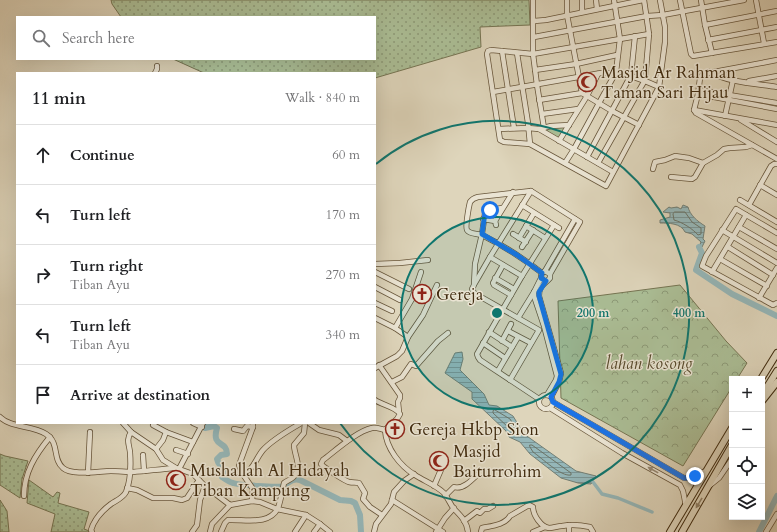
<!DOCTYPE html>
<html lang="en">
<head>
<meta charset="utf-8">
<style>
  body { margin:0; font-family:Cardo,serif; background:#f6f6f6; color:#202124 }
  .controls { position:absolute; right:12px; bottom:12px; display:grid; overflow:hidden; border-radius:0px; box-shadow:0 4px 16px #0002 }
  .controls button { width:36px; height:36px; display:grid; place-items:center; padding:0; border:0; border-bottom:1px solid #e0e0e0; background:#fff; color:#202124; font:20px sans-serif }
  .stop { position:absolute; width:12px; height:12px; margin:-9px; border:3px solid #1a73e8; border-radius:50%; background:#fff }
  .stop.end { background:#1a73e8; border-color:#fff; box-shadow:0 1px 4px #0008 }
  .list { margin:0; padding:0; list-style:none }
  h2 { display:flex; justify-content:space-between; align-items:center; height:52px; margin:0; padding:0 16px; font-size:17px }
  h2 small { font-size:13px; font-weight:400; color:#757577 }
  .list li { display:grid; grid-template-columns:26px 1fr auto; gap:12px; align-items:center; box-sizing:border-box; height:60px; padding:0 16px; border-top:1px solid #e0e0e0 }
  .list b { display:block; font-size:15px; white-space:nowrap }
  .list p { margin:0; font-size:13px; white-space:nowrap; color:#757577 }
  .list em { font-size:13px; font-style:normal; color:#757577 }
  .icon { flex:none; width:22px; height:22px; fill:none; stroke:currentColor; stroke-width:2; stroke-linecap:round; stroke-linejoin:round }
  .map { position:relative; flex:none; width:777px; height:532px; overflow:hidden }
  .search { position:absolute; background:#fff; box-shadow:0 4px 16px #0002; left:16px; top:16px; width:360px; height:44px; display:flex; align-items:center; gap:10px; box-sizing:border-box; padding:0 14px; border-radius:0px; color:#757577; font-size:15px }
  .panel { position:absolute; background:#fff; box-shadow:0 4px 16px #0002; left:16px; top:72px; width:360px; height:352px; border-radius:0px }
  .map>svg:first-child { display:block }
</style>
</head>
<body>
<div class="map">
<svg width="777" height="532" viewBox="0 0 777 532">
  <defs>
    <pattern id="grass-dots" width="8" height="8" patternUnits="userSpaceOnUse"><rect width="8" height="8" fill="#abbe96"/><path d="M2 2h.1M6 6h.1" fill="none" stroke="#8d9b79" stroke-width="1.8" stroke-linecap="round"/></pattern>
    <pattern id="forest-crowns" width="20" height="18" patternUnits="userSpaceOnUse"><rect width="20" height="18" fill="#abbe96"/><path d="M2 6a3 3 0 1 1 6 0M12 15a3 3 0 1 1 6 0" fill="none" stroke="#8d9b79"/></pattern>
    <pattern id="water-rules" width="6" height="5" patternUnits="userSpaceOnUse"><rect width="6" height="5" fill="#95b7b9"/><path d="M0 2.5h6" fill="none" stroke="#7b9595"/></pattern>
  </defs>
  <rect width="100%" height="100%" fill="#ded5bb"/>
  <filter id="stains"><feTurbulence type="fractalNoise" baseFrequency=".005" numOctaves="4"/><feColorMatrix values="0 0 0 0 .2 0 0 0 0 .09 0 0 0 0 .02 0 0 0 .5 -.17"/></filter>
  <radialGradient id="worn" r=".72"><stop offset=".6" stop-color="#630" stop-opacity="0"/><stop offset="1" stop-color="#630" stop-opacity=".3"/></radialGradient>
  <g fill="url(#grass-dots)" stroke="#767553">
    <path d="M111,0h418l1,25 -50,2 1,20 -106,31v-5h-171l-31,-14h202v-42h-254l-9,-13z"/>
    <path d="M0,454l5,2 23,5 -6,18 -2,19 -20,-13z"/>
    <path d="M29,480l24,17 4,-5 3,1 -2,10 31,9 -5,17 8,3h-41l4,-18 -28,-11z"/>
    <path d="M0,500l7,11 2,21h-9z"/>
  </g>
  <g fill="url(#forest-crowns)" stroke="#767553">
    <path d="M569,125l-10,16 -19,-12z"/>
    <path d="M680,285l46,56 21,22 -10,16h-5v8l-49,79 -122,-68 -3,-97z"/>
  </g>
  <g fill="url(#water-rules)" stroke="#737f75">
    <path d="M683,205l5,2c2,8 9,14 17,19l-2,13 2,2 -3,6h-3l2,-5 -9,-8 -7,-2c-4,-9 -17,-9 -25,-9v-3l10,-3v-4l-7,-1 6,-5 2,1 6,-1 4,2z"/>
    <path d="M462,352l1,7 -3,11 24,24 5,11 8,1 16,10 11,18 52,37 20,5 -5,8 -13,-1 -17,-5 -31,-24 -10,-12 -11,-5 -3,-6 -34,-32v-7l-27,-19 10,-20z"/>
  </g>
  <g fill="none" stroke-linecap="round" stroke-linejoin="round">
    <g stroke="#6b7264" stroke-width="1">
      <path d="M675,212h10l7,10 9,6v6l-3,1c-5,-6 -16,-13 -24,-15l-1,-6z"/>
      <path d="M495,410l15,9 9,14v3l-6,-2 -4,-6 -16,-15v-2z"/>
      <path d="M530,445h2l39,28v2c-10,2 -29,-17 -38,-23l-3,-5z"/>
    </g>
    <path stroke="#95b7b9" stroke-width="3.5" d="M593,482l9,12 16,4 34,14"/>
    <g stroke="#95b7b9" stroke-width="6">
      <path d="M699,247l3,6 -6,17 36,24 45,22"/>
      <path d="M201,423h3l1,5 9,-2 3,2c-6,20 10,12 10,26l-6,1 -4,4c1,6 5,7 7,12l-2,6c3,2 7,5 11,6 6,2 44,5 50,3 5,-3 9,-8 17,-6l40,20 11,1 4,2 5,12 1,17"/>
      <path d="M759,532l18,-36"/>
    </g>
    <g stroke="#68563b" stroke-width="6">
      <g id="minor">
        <path d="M533,0v54l4,31 7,43"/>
        <path d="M567,0v15l15,78 30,18 27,14"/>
        <path d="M596,0l1,9"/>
        <path d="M680,0l11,54 2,2 84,-14"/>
        <path d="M701,0l4,25 7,28"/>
        <path d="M756,0l8,43"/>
        <path d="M582,12v-12"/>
        <path d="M534,21l12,-1 97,-20"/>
        <path d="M705,25l72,-14"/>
        <path d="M649,34l-116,20 -42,-4 -3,1 -1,3 13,86 4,2 26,2 76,42 53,-99 6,-45v-15l-5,-27"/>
        <path d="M534,37l113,-21 16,-1 81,-15"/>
        <path d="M708,40l69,-13"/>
        <path d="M502,51l12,77"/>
        <path d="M517,53l11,70 2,21"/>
        <path d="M777,60l-74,14 -3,4 -2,16 -4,16 2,3 81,46"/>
        <path d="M535,70l41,-6 41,-9"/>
        <path d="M710,72c15,10 49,12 67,15"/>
        <path d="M155,73l2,-4v-3"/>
        <path d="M749,81l28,-5"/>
        <path d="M699,90l78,13"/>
        <path d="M493,92l108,-19c23,-1 38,5 58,14"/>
        <path d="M698,94l79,15"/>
        <path d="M539,100l43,-7"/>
        <path d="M694,110l83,15"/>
        <path d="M542,114l36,-5"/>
        <path d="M725,116l8,-36"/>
        <path d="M741,120l36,22"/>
        <path d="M499,129l29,-1 11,1 12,-3 18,-1"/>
        <path d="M539,129l74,43"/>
        <path d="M559,141l28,-45 11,-22"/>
        <path d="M587,157l44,-82 4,-39"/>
        <path d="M565,163l9,-14 42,-77 4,-33 -6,-39"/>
        <path d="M598,163l47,-83 4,-46 -5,-34"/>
        <path d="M653,169l2,-7 10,-2 10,-4 14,2 14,5"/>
        <path d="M671,177l21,2 3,-2 8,-14 14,-8 7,-6 6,-1 16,-1 6,-2"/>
        <path d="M760,185l17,10"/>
        <path d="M740,200l37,22"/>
        <path d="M522,205l37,23"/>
        <path d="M749,205l22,-39 3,-2h3"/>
        <path d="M502,208l-12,2 -5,3 -3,21 -7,30 -1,21 -2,4 2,4 65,37 -29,50"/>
        <path d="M483,219l12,2 1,4"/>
        <path d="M495,221l18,-29"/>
        <path d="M526,226l19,12"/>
        <path d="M739,227l38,22"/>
        <path d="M722,230l55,33"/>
        <path d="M777,233l-41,-24 -30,47 -4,10 71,39 4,-2"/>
        <path d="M513,234l13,8"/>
        <path d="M519,238l15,-25"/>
        <path d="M522,247l11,-17"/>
        <path d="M728,247l45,28"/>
        <path d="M720,259l47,27"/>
        <path d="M375,264l25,-1 28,-3"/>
        <path d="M503,265l-10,18 1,2 17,10"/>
        <path d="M545,271l30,-52"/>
        <path d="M375,272l34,17"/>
        <path d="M712,272l34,-57"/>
        <path d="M542,273c-18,-14 -38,-27 -58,-37 -5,-3 -14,-1 -17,-6 -2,-3 2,-24 3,-28 2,-3 4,-4 8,-5l53,-6 49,31 -30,52"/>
        <path d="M522,276l-32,-19 41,-66"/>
        <path d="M495,278l19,11"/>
        <path d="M545,281l-3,-1 -1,-4 1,-3 3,-2 5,3v4c-5,6 -11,7 -11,18l22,77 -2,9 -8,15"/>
        <path d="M475,283l15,-26"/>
        <path d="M375,287l25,13"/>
        <path d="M534,292v4l10,30 13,50 -1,4 -9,15"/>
        <path d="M759,298l18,-30"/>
        <path d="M375,303l17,8"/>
        <path d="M375,318l20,10 13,9"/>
        <path d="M518,318l16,-26 7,-14"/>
        <path d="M395,328l17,-29 9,-27"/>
        <path d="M508,331l23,12"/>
        <path d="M489,332l23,15"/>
        <path d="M502,341l9,-17"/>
        <path d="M483,343l22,15"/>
        <path d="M379,365l21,30v3l-2,4 1,10"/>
        <path d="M375,368l22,-12 5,-5 6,-14 15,-22 14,-30"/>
        <path d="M498,371l20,-34"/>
        <path d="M392,382l10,-5 9,-13 5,2 22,-25 10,-8"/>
        <circle cx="546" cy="402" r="7"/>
        <path d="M539,399l-59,-39 -2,-3 -1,-3 45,-78 32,-51"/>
        <path d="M375,400c7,5 21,7 25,14l-3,5 -12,11c1,18 15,36 30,45 9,6 21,10 29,18 4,5 6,11 10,16 7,7 13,13 14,23"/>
        <path d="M553,402l131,76h4l18,-7"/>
        <path d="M550,408l72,45 58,32 3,6 3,15"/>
        <path d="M0,417c11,11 32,8 46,17 14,9 6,25 17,34 9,8 36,3 48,3 7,0 15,1 22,1 14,-1 28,-3 43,-4"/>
        <path d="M123,423l8,9 25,17 7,11 13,8 17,6 12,12 25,19 22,-4 8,1 17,7 29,6 14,9 10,8"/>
        <path d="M193,423l9,4"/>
        <path d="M309,423l10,7 20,5 8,6"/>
        <path d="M153,425l13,7 -3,8 -7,9"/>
        <path d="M234,429l9,2 4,-5 6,1"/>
        <path d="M166,432l27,10"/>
        <path d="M176,450l12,4"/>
        <path d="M143,455l1,16"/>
        <path d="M179,469l24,-46"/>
        <path d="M88,473l2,-41"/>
        <path d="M244,475c10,-6 12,-17 19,-25 10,-11 25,-19 38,-27"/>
        <path d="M434,486l9,-21"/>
        <path d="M709,486l10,-8 13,-19"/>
        <path d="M127,488l10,2 16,8h20l9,2 5,-2 12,-18"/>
        <path d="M24,496c0,-23 11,-41 26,-59"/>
        <path d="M445,496l9,-9c8,3 17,-6 23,-12"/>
        <path d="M392,500l51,32"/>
        <path d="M252,501l1,-12 -11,-16 -3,-8 14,-38v-4"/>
        <path d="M382,515l-12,-8 -7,-8 2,-6 -6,-10c-3,-1 -6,0 -10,-1 -4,-1 -26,-15 -28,-18l2,-4c12,-9 34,-29 49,-32 4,-1 8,1 13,2"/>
        <path d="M464,521l13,-10 3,2 4,-4h4l5,-3"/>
        <path d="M569,525v7"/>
        <path d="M92,532l-1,-2c3,-10 12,-20 20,-26 6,-4 12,-6 15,-12 5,-12 5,-26 4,-40 -1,-8 -4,-12 1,-20"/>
        <path d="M192,532l5,-7 3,-25 5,-14"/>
        <path d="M210,532l2,-8 18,-19"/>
        <path d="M221,532l4,-9 3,-3c17,-1 41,6 50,-12 3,-8 4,-17 6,-25 4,-3 9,-4 11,-8 7,-8 -1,-21 -1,-30l10,-12 1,-10"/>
        <path d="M295,532l11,-17"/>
        <path d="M314,532l6,-8"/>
        <path d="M374,532l2,-8 15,-20 3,-12 10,-11 10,-7"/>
        <path d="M436,532l9,-14 9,-10"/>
        <path d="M481,532l1,-4c9,-2 23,-3 28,-12l19,-11 4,2c0,8 8,20 16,21 4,0 9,-2 13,-2 9,-2 19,-1 28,1l3,5"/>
        <path d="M533,532l12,-5"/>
        <path d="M766,532l11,-18"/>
      </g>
    </g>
    <g stroke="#412c10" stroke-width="8">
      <g id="highway">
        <path d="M761,379l16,-26"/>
        <path d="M762,395l15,-24"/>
        <path d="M762,401l15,-19"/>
        <path d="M670,532l62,-104"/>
        <path d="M682,532l50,-87"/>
      </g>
    </g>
    <use href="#minor" stroke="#eae4d3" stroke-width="4.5"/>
    <use href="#highway" stroke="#ded5bb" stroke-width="6"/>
  </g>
  <defs><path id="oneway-solid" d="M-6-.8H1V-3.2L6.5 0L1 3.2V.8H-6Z"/></defs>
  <use fill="#968872" href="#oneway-solid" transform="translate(653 470) rotate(-151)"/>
  <use fill="#908066" href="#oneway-solid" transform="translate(699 503) rotate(121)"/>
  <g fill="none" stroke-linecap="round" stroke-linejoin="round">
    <path stroke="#1a73e8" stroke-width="5" d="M490,210l-5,3 -3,21 35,21 25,18 -1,5 5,3 -7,11v4l22,78 -2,8 -8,15 2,5 131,76h4l7,-2"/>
  </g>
  <circle cx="497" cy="313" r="96" fill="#0f766e" fill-opacity=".12"/>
  <g fill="none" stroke="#0f766e" stroke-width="2">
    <circle cx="497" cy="313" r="96"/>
    <path d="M376 164A192 192 0 1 1 340 423"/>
  </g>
  <defs>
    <g id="mosque-ring" transform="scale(1)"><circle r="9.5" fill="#eae4d3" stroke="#8f2418" stroke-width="1.5"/><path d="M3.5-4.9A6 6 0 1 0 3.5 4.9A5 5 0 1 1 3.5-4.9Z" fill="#8f2418"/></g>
    <g id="church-ring" transform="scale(1)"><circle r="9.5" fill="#eae4d3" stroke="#8f2418" stroke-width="1.5"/><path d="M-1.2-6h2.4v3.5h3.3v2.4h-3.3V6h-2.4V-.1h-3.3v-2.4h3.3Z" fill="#8f2418"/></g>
  </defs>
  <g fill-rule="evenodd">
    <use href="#mosque-ring" x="587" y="82"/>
    <use href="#church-ring" x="422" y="294"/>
    <use href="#church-ring" x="395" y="429"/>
    <use href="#mosque-ring" x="439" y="461"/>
    <use href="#mosque-ring" x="176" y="480"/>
  </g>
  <g text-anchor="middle" stroke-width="3" stroke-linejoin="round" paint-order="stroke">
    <g font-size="17" fill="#412c10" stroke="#eae4d3" text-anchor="start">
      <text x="601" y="78">Masjid Ar Rahman<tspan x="601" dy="20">Taman Sari Hijau</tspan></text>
      <text x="436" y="300">Gereja</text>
      <text x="409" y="435">Gereja Hkbp Sion</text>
      <text x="453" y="457">Masjid<tspan x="453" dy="20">Baiturrohim</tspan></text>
      <text x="190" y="476">Mushallah Al Hidayah<tspan x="190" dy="20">Tiban Kampung</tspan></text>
    </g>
    <g font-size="17" font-style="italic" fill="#56492b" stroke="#eae4d3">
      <text x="649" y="369">lahan kosong</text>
    </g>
  </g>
  <circle cx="497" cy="313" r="6" fill="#0f766e" stroke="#eae4d3" stroke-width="2"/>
  <g font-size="12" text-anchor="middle" font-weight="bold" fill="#0f766e" stroke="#eae4d3" stroke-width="3" stroke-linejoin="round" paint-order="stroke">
    <text x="593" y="317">200 m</text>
    <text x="689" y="317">400 m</text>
  </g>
  <rect width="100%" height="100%" filter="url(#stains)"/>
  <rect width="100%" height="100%" fill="url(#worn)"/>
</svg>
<div class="controls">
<button>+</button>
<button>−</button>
<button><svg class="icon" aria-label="locate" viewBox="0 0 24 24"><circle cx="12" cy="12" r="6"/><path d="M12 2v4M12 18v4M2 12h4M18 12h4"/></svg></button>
<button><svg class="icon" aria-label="layers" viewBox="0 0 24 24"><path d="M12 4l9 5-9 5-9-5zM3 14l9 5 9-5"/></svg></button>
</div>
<div class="stop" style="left:490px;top:210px"></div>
<div class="stop end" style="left:695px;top:476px"></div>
<div class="search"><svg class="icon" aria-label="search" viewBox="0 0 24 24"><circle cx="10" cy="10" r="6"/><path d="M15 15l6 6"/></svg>Search here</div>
<section class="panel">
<h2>11 min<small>Walk · 840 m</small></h2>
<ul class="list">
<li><svg class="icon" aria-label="ahead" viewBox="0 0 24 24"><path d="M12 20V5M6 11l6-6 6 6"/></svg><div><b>Continue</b></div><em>60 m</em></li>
<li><svg class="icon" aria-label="left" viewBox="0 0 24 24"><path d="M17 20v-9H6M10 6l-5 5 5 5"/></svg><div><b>Turn left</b></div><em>170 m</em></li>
<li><svg class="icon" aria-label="right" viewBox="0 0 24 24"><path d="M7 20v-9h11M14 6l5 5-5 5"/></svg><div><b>Turn right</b><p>Tiban Ayu</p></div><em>270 m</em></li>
<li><svg class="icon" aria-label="left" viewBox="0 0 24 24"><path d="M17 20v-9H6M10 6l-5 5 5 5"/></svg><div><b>Turn left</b><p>Tiban Ayu</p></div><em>340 m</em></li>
<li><svg class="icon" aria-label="arrive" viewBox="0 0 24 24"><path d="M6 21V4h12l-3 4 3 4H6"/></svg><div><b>Arrive at destination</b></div></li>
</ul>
</section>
</div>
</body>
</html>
